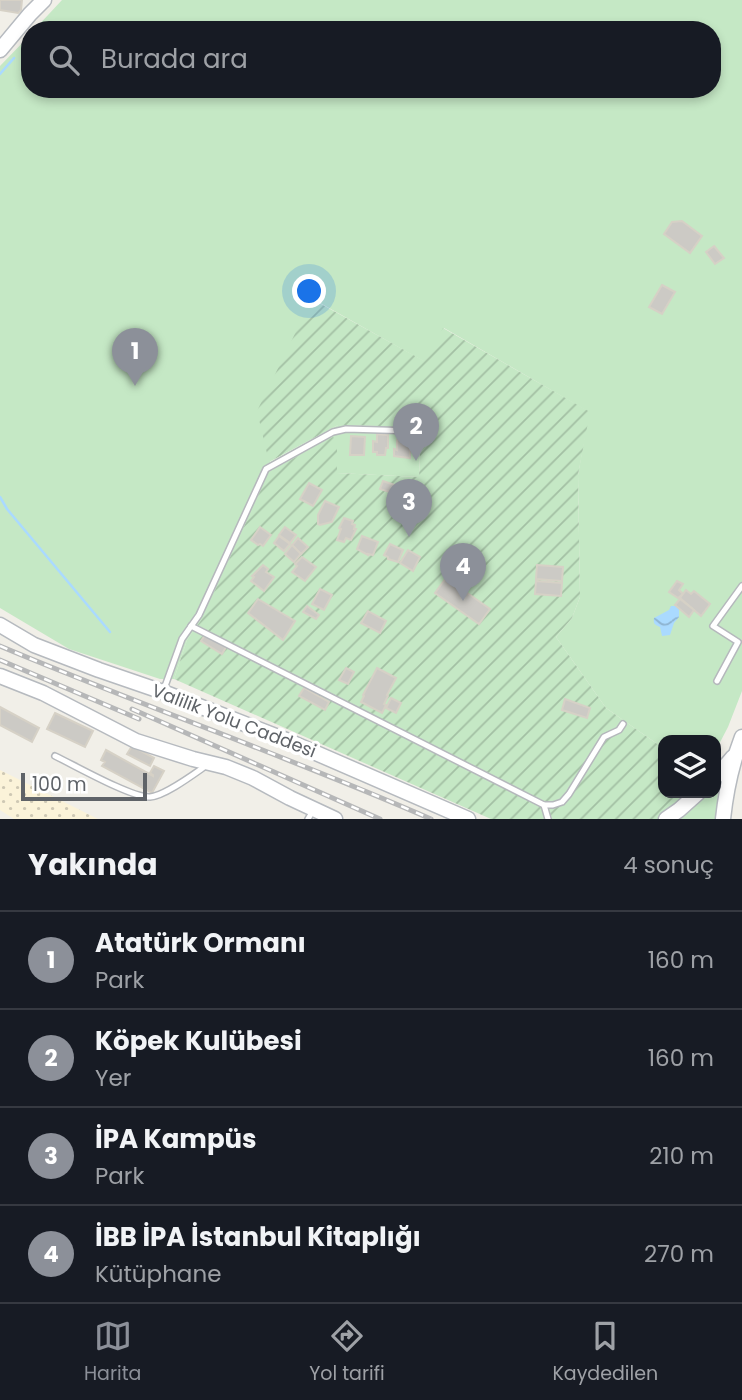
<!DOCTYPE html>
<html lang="tr">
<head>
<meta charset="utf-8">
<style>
  body { margin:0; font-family:Poppins,sans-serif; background:#242831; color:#f1f3f6 }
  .controls { position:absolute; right:21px; bottom:21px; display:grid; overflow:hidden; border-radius:14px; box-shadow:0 4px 10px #0003 }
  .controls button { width:63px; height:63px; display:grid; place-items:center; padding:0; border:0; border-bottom:2px solid #363941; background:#171b24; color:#f1f3f6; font:35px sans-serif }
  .scale { position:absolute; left:21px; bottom:18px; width:126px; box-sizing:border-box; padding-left:7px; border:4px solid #5f6368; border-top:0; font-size:19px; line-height:24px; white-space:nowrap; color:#5f6368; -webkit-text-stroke:5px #fff; paint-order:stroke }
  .you { position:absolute; left:310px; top:292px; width:24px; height:24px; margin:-18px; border:5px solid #fff; border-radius:50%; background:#1a73e8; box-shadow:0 0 0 10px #1a73e833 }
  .badge { display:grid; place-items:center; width:46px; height:46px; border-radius:50%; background:#8c9099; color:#fff; font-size:23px; font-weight:700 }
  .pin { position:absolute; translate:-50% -58px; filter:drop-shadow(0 2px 4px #0008) }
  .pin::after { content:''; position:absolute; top:37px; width:24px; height:21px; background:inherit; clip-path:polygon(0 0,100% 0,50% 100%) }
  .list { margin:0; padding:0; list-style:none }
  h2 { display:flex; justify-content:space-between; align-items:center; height:91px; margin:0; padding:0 28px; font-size:30px }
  h2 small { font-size:23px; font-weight:400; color:#9ea1a6 }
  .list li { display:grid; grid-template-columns:46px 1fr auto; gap:21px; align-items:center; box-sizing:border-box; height:98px; padding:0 28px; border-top:2px solid #363941 }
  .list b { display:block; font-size:26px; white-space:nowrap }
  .list p { margin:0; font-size:23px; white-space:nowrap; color:#9ea1a6 }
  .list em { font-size:23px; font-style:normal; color:#9ea1a6 }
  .icon { flex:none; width:38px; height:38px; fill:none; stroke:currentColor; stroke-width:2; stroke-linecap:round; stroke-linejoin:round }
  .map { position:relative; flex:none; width:742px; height:819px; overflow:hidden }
  .search { position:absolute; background:#171b24; box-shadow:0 4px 10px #0003; left:21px; right:21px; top:21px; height:77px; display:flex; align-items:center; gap:18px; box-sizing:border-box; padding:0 24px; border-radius:28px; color:#9ea1a6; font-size:26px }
  .sheet { height:483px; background:#171b24 }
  nav { display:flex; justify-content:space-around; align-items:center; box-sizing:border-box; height:98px; border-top:2px solid #363941; background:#171b24; font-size:19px; color:#9ea1a6 }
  nav a { display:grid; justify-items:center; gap:4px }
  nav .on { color:#8c9099 }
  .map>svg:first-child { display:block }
</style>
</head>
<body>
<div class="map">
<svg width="742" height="819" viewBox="0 0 742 819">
  <defs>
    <pattern id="sand-dots" width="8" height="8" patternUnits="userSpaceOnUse" patternTransform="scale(1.75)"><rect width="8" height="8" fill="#fbf3d9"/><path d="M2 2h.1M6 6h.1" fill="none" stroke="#cec8b4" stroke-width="1.8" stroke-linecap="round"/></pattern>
    <pattern id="garden-furrows" width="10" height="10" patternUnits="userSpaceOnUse" patternTransform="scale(1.75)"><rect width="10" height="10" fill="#c5e8c5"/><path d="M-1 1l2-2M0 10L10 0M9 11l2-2" fill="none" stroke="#a3c0a4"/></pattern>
    <pattern id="water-waves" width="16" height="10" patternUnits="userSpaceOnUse" patternTransform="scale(1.75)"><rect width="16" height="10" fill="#aadaff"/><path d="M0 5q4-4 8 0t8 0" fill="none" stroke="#8eb4d2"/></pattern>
  </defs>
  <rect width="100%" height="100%" fill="#f1efe8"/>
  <g fill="#c5e8c5">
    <path d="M62,0h680v691l-14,36 -12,23v-10h-53v8l-57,-40 -50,-71 16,-19 8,-21 -2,-122 11,-63 -145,-84 -19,34 -112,-63 -55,112 12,51 68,-37 83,2 -2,50 -83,-4 1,-33 -150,200 -13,39h-14l-91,-30 -69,-41v-542l30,-31v54h682v-59h-678z"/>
    <path d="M719,780l-3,39h-39l10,-7 19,-19h10v-10z"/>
  </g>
  <path fill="url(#sand-dots)" d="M0,770l98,49h-84l-14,-9z"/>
  <path fill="url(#garden-furrows)" d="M312,299l112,62 19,-33 147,84 -12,63 2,122 -8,21 -16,19 50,71 57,40v45h27l-18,16 -14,10h-167l-317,-140 13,-39 15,-21 67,-147 64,-35 4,3v33l82,4 2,-50 -83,-2 -69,37 -12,-51z"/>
  <path fill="url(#water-waves)" d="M671,606h5l3,3v8l-5,6 -4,12 -8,1 -2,-9c-5,-2 -7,-3 -6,-9l15,-8z"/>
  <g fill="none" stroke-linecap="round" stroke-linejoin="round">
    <g stroke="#aadaff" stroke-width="2.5">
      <path d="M0,74l14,-16"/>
      <path d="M0,497l7,12 103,123"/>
    </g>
  </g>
  <g fill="#cccac5" stroke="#d6d1c6" stroke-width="2">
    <path d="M0,0h22l-1,10 -3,3 -18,-3z"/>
    <path d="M682,221l20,15 -12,17 -26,-19 8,-12z"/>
    <path d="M714,246l10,12 -9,6 -9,-12z"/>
    <path d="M662,285l13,7 -13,22 -13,-7z"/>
    <path d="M377,434l11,1v13h-2l-1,7h-8v-3h-4v-11l4,1z"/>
    <path d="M351,436l14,1 -1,18h-14z"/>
    <path d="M397,440h10v4h3v14l-16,-2v-7l3,1z"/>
    <path d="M383,481l15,5 -3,8 -15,-5z"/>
    <path d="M309,483l13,7 -9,16 -13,-7z"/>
    <path d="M325,501l14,6 -7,15 -12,3 -2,-1v-9z"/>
    <path d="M344,518l9,3 -1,3 3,1 -1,4h2l-5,11 -5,-2 -2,4 -7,-2 4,-11 -2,-1z"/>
    <path d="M260,527l11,8 -8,11 -3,-2 -2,1 -7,-5z"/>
    <path d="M285,527l11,8 -6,8 -11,-8z"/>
    <path d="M279,536l11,8 -6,7 -10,-8z"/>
    <path d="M362,536l16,6 -5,13 -5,-1v1l-11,-6z"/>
    <path d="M298,538l10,9 -7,7 -9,-9z"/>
    <path d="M390,544l13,6 -5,12 -10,-3v-2l-4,-2z"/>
    <path d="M292,545l9,9 -7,8 -9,-8z"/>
    <path d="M408,550l12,7 -7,14 -13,-8z"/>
    <path d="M302,557l14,10 -11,14 -13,-9 5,-6 -2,-2z"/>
    <path d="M263,565l5,4 -2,3 8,5 -10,14 -13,-10 3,-4 -2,-1z"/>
    <path d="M537,565l26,2 -1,14 -26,-2z"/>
    <path d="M446,578l44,31 -11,15 -44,-31z"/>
    <path d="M536,581l26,2 -1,13 -26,-2z"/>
    <path d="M677,581l6,3 -4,6 4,4 -5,4 -9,-6z"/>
    <path d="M320,589l12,6 -8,15 -12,-6z"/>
    <path d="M686,590l5,4 3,-3 16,13 -9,12 -21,-18z"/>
    <path d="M258,599l37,22 -12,19 -35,-27z"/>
    <path d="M680,599l14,11 -5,7 -14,-12z"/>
    <path d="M307,606l12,9 -3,4 -13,-7z"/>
    <path d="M368,611l18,10 -6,12 -19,-10z"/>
    <path d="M205,635l21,12 -4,7 -21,-13z"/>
    <path d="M346,668l8,4 -6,12 -9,-4z"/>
    <path d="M377,668l19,10 -9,17 1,1 -4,8 2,1 -4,8 -21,-11 3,-6 -1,-1z"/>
    <path d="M304,688l25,14 -4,8 -26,-14z"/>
    <path d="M391,698l10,5 -5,10 -10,-5z"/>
    <path d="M565,699l25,9 -3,10 -25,-8z"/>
    <path d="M0,707l39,21 -7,14 -32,-17z"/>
    <path d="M55,713l38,18 -8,16 -38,-18z"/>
    <path d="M132,746l22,12 -4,8 -23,-12z"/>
    <path d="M106,750l47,26v-1l-3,-2 4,-7 10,5 -12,22 -50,-27 3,-4 -4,-2z"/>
  </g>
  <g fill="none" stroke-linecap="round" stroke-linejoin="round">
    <g stroke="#b5b8bc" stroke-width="8">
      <g id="service">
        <path d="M191,626l353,179h9l9,-3 7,-8 35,-57 15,-7 4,-6"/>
        <path d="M717,681l21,-39 -25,-16 29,-40"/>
        <path d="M164,689l18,-50 17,-24 67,-146 67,-37 13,-3 69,2"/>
        <path d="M55,756c19,9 77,42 95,41 15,-1 44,-23 57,-32"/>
        <path d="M544,805l4,14"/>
        <path d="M308,819l6,-10"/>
      </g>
    </g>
    <g stroke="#b6babf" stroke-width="17">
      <g id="secondary">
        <path d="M0,50l30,-36 14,-14"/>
        <path d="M0,625l34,20 65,25 64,22 123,48 182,79"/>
        <path d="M0,676l43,17 93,48 57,18 33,8 27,11 37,20 45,21"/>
        <path d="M716,777l17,-20"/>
        <path d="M666,819l13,-9 19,-17"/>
        <path d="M723,819c3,-28 9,-56 19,-82"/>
      </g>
    </g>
    <use href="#service" stroke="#fff" stroke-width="5"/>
    <use href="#secondary" stroke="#fff" stroke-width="14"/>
    <g stroke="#b6b7b8" stroke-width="5">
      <g id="rail">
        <path d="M0,646c143,60 289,111 431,173"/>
        <path d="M0,660l139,59"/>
        <path d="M132,709l248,110"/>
      </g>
    </g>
    <use href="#rail" stroke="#fff" stroke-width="2.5" stroke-dasharray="8" stroke-linecap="butt"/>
  </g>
  <g text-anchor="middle" stroke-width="7" stroke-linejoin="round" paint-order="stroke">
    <g font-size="18" fill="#5f6368" stroke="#fff">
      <text transform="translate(234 721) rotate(21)" y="6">Valilik Yolu Caddesi</text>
    </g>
  </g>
</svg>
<div class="controls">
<button><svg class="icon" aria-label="layers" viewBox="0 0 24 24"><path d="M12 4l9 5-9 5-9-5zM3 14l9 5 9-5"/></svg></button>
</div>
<div class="scale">100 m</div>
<div class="you"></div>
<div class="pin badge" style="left:135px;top:386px">1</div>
<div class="pin badge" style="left:416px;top:461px">2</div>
<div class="pin badge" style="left:409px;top:537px">3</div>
<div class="pin badge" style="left:463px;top:601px">4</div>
<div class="search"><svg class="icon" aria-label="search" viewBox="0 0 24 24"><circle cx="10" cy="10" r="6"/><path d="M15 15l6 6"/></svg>Burada ara</div>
</div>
<section class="sheet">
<h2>Yakında<small>4 sonuç</small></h2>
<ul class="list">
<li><span class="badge">1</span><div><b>Atatürk Ormanı</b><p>Park</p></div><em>160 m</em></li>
<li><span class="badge">2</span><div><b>Köpek Kulübesi</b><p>Yer</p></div><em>160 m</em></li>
<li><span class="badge">3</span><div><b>İPA Kampüs</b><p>Park</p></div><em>210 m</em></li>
<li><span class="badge">4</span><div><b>İBB İPA İstanbul Kitaplığı</b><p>Kütüphane</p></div><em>270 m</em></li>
</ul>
</section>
<nav>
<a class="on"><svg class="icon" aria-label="map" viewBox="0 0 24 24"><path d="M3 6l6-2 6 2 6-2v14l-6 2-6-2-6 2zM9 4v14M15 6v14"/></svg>Harita</a>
<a><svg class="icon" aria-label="directions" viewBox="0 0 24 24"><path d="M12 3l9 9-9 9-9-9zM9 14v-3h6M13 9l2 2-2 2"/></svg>Yol tarifi</a>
<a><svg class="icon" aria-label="saved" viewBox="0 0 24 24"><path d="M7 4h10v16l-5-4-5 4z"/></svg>Kaydedilen</a>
</nav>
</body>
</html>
